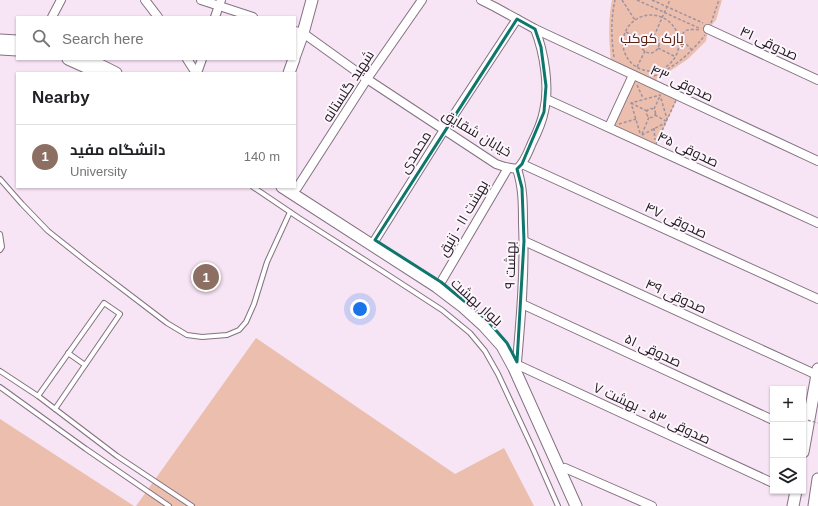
<!DOCTYPE html>
<html lang="en">
<head>
<meta charset="utf-8">
<style>
  body { margin:0; font-family:Helvetica,Cairo,sans-serif; background:#f6f6f6; color:#202124 }
  .controls { position:absolute; right:12px; bottom:12px; display:grid; overflow:hidden; border-radius:0px; box-shadow:0 1px 3px #0004 }
  .controls button { width:36px; height:36px; display:grid; place-items:center; padding:0; border:0; border-bottom:1px solid #e0e0e0; background:#fff; color:#202124; font:20px sans-serif }
  .you { position:absolute; left:360px; top:309px; width:14px; height:14px; margin:-10px; border:3px solid #fff; border-radius:50%; background:#1a73e8; box-shadow:0 0 0 6px #1a73e833 }
  .badge { display:grid; place-items:center; width:26px; height:26px; border-radius:50%; background:#227825; color:#fff; font-size:13px; font-weight:700 }
  .pin { position:absolute; translate:-50% -50%; border:2px solid #fff; box-shadow:0 1px 4px #0006 }
  .list { margin:0; padding:0; list-style:none }
  h2 { display:flex; justify-content:space-between; align-items:center; height:52px; margin:0; padding:0 16px; font-size:17px }
  h2 small { font-size:13px; font-weight:400; color:#757577 }
  .list li { display:grid; grid-template-columns:26px 1fr auto; gap:12px; align-items:center; box-sizing:border-box; height:64px; padding:0 16px; border-top:1px solid #e0e0e0 }
  .list b { display:block; font-size:15px; white-space:nowrap }
  .list p { margin:0; font-size:13px; white-space:nowrap; color:#757577 }
  .list em { font-size:13px; font-style:normal; color:#757577 }
  .icon { flex:none; width:22px; height:22px; fill:none; stroke:currentColor; stroke-width:2; stroke-linecap:round; stroke-linejoin:round }
  .map { position:relative; flex:none; width:818px; height:506px; overflow:hidden }
  .search { position:absolute; background:#fff; box-shadow:0 1px 3px #0004; left:16px; top:16px; width:280px; height:44px; display:flex; align-items:center; gap:10px; box-sizing:border-box; padding:0 14px; border-radius:0px; color:#757577; font-size:15px }
  .panel { position:absolute; background:#fff; box-shadow:0 1px 3px #0004; left:16px; top:72px; width:280px; height:116px; border-radius:0px }
  .map>svg:first-child { display:block }
</style>
</head>
<body>
<div class="map">
<svg width="818" height="506" viewBox="0 0 818 506">
  <rect width="100%" height="100%" fill="#f7e4f4"/>
  <g fill="#ebbeae">
    <path d="M612,0h110l-6,20 -8,9 -2,12 -18,18 -18,12 -16,10 -43,-20c-2,-21 -3,-41 1,-61z"/>
    <path d="M634,77l44,20 -23,50 -44,-21z"/>
    <path d="M256,338l199,136 49,-26 30,58h-398z"/>
    <path d="M0,419l134,87h-134z"/>
  </g>
  <g fill="none" stroke-linecap="round" stroke-linejoin="round">
    <g stroke="#837280" stroke-width="6">
      <g id="lane">
        <path d="M0,179l22,25 26,27 39,31 80,61 20,12 15,2 25,-2 12,-5 7,-8 8,-18 13,-42 23,-50"/>
        <path d="M253,187l46,31 83,53 60,39 28,23 15,18 13,23 35,75 25,57"/>
        <path d="M0,234l2,13 -2,3"/>
        <path d="M68,353l17,12"/>
        <path d="M0,371l38,25 79,60 75,50"/>
        <path d="M0,387l86,62 83,57"/>
        <path d="M38,396l66,-93 16,11 -65,95"/>
      </g>
    </g>
    <g stroke="#837280" stroke-width="10">
      <g id="street">
        <path d="M145,0l13,17"/>
        <path d="M201,0l52,17"/>
        <path d="M481,0l14,7 40,22 283,132"/>
        <path d="M52,17l9,-17"/>
        <path d="M215,17l6,-17"/>
        <path d="M708,29l110,51"/>
        <path d="M295,31l8,2 64,46 129,85 9,3 12,2c8,-7 11,-17 15,-26 5,-10 10,-21 12,-32 6,-24 0,-59 -9,-82"/>
        <path d="M187,59l9,14"/>
        <path d="M197,73l5,-14"/>
        <path d="M546,99l272,124"/>
        <path d="M609,127l24,-52"/>
        <path d="M522,164l296,135"/>
        <path d="M517,169c6,18 6,35 6,54 2,47 -2,93 -6,139"/>
        <path d="M297,188l70,-109 55,-79"/>
        <path d="M375,240l69,-110 73,-111"/>
        <path d="M524,241l293,134"/>
        <path d="M441,282l67,-114"/>
        <path d="M522,304l251,116"/>
        <path d="M520,366l253,117"/>
        <path d="M565,468l87,38"/>
      </g>
    </g>
    <g stroke="#837280" stroke-width="13">
      <g id="secondary">
        <path d="M0,40l17,1"/>
        <path d="M0,49l17,1"/>
        <path d="M295,55l8,-22 9,-33"/>
        <path d="M68,59l31,14"/>
        <path d="M88,59l28,14"/>
        <path d="M289,73l5,-14"/>
        <path d="M282,187l155,100 25,19 22,20 18,20 12,22 62,138"/>
        <path d="M803,452l15,-83"/>
        <path d="M793,506l3,-15"/>
        <path d="M814,506l4,-27"/>
      </g>
    </g>
    <g stroke="#a0929e" stroke-width="1.5" stroke-dasharray="3 2" stroke-linecap="butt">
      <path d="M622,0l13,20"/>
      <path d="M637,0l64,29"/>
      <path d="M652,0l51,23"/>
      <circle cx="651" cy="43" r="28"/>
      <path d="M711,23l8,-23"/>
      <path d="M626,32l16,8"/>
      <circle cx="650" cy="44" r="9"/>
      <path d="M654,36l16,-36"/>
      <path d="M658,48l16,8"/>
      <path d="M692,50l-10,-10c-1,-12 9,-11 18,-10"/>
      <path d="M614,57c-3,-19 -3,-39 1,-57"/>
      <path d="M637,67l8,-16"/>
      <path d="M654,76c20,-8 38,-24 51,-41"/>
      <path d="M634,78l43,20 -22,48 -43,-20z"/>
      <path d="M637,85l6,13"/>
      <path d="M631,103l16,8"/>
      <circle cx="651" cy="113" r="4.5"/>
      <path d="M654,109l6,-13"/>
      <path d="M655,115l11,6"/>
      <path d="M619,124l17,-5"/>
      <path d="M654,128l1,12"/>
      <path d="M640,133l-9,-30 29,-8 7,24"/>
      <path d="M642,134l7,-17"/>
      <path d="M642,135l23,-12"/>
    </g>
    <use href="#lane" stroke="#fff" stroke-width="4"/>
    <use href="#street" stroke="#fff" stroke-width="8"/>
    <use href="#secondary" stroke="#fff" stroke-width="11"/>
    <path stroke="#a0929e" stroke-width="1.5" stroke-dasharray="3 2" stroke-linecap="butt" d="M803,419l15,4"/>
  </g>
  <path fill="none" stroke="#0f766e" stroke-width="3" stroke-linejoin="round" d="M517,19l18,10 6,18 5,39 -2,26 -22,52 -5,5 5,19 2,53 -7,121 -10,-19 -21,-24 -45,-37 -66,-42z"/>
  <g text-anchor="middle" stroke-width="4" stroke-linejoin="round" paint-order="stroke">
    <g font-size="14" fill="#5d240d" stroke="#fdf5fc">
      <text x="652" y="43">پارک کوکب</text>
    </g>
    <g font-size="14" fill="#20191f" stroke="#fdf5fc">
      <text transform="translate(769 43) rotate(25)" y="5">صدوقی ۴۱</text>
      <text transform="translate(682 83) rotate(25)" y="5">صدوقی ۴۳</text>
      <text transform="translate(348 86) rotate(-57)" y="5">شهید گلستانه</text>
      <text transform="translate(477 133) rotate(31)" y="5">خیابان شقایق</text>
      <text transform="translate(688 149) rotate(25)" y="5">صدوقی ۴۵</text>
      <text transform="translate(415 152) rotate(-58)" y="5">محمدی</text>
      <text transform="translate(463 218) rotate(-60)" y="5">بهشت ۱۱ - زنبق</text>
      <text transform="translate(676 220) rotate(25)" y="5">صدوقی ۴۷</text>
      <text transform="translate(510 265) rotate(-89)" y="5">بهشت ۹</text>
      <text transform="translate(676 296) rotate(24)" y="5">صدوقی ۴۹</text>
      <text transform="translate(477 302) rotate(42)" y="5">بلوار بهشت</text>
      <text transform="translate(653 350) rotate(25)" y="5">صدوقی ۵۱</text>
      <text transform="translate(652 413) rotate(25)" y="5">صدوقی ۵۳ - بهشت ۷</text>
    </g>
  </g>
</svg>
<div class="controls">
<button>+</button>
<button>−</button>
<button><svg class="icon" aria-label="layers" viewBox="0 0 24 24"><path d="M12 4l9 5-9 5-9-5zM3 14l9 5 9-5"/></svg></button>
</div>
<div class="you"></div>
<div class="pin badge" style="left:206px;top:277px;background:#8d6e63">1</div>
<div class="search"><svg class="icon" aria-label="search" viewBox="0 0 24 24"><circle cx="10" cy="10" r="6"/><path d="M15 15l6 6"/></svg>Search here</div>
<section class="panel">
<h2>Nearby<small></small></h2>
<ul class="list">
<li><span class="badge" style="background:#8d6e63">1</span><div><b>دانشگاه مفید</b><p>University</p></div><em>140 m</em></li>
</ul>
</section>
</div>
</body>
</html>
